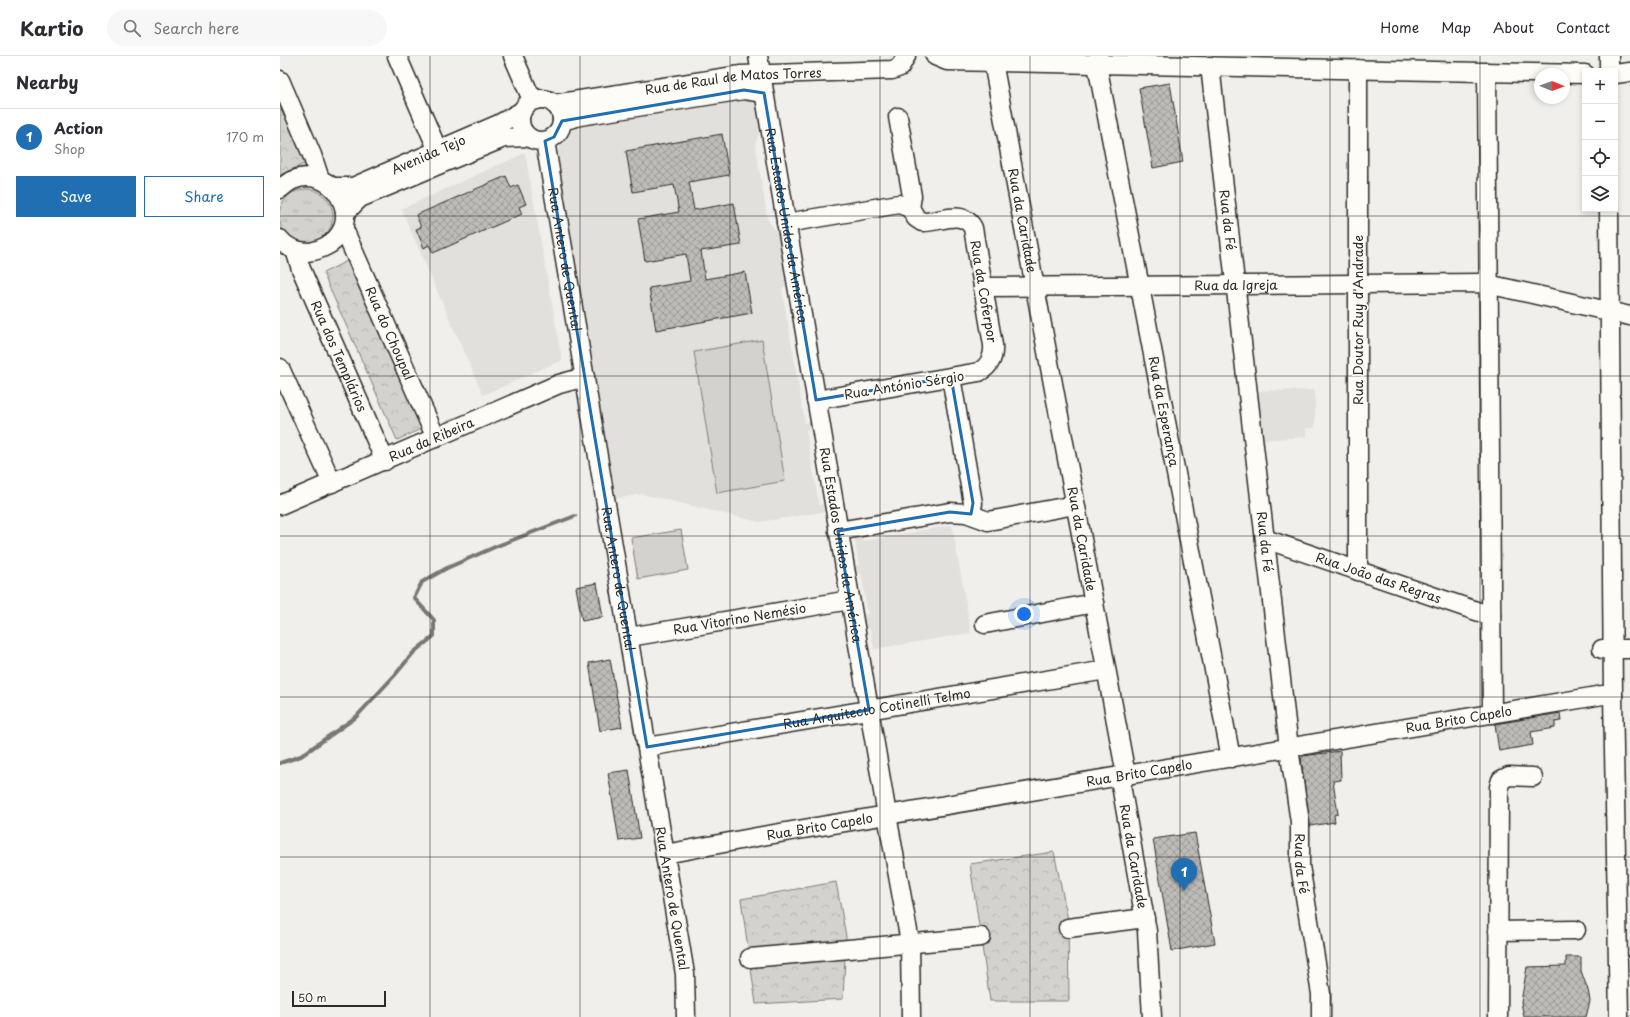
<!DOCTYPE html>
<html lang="en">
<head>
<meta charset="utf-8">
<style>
  body { margin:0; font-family:"Playpen Sans",sans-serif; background:#f7f7f7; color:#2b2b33 }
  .controls { position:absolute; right:12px; top:12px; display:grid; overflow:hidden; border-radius:0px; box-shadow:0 2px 6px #0003 }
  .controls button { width:36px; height:36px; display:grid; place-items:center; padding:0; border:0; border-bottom:1px solid #e1e1e2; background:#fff; color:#2b2b33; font:20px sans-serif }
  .compass { position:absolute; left:1254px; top:12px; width:36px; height:36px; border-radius:50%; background:#fff; box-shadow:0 2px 6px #0003; rotate:91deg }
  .scale { position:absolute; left:12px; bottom:10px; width:94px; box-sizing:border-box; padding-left:4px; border:2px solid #2b2b2b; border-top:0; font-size:11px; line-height:14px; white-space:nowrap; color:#2b2b2b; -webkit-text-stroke:3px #fdfcf7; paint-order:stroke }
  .you { position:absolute; left:744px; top:558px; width:14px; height:14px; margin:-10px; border:3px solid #fff; border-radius:50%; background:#1a73e8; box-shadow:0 0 0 6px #1a73e833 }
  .badge { display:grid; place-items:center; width:26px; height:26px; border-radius:50%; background:#1f6fb2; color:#fff; font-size:13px; font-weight:700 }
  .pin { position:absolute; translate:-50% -33px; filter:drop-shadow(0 1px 2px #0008) }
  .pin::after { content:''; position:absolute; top:21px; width:14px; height:12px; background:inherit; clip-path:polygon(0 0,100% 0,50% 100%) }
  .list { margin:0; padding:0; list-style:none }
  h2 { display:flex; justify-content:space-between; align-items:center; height:52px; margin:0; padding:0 16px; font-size:17px }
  h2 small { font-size:13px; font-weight:400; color:#7c7c81 }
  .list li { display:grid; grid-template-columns:26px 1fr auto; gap:12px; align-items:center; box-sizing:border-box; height:56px; padding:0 16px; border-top:1px solid #e1e1e2 }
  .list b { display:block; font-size:15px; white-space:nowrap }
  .list p { margin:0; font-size:13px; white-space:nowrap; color:#7c7c81 }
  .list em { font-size:13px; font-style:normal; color:#7c7c81 }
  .actions { display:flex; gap:8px; padding:12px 16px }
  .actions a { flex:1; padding:9px 0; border:1px solid #1f6fb2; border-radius:0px; text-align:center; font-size:14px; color:#1f6fb2 }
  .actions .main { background:#1f6fb2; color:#fff }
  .icon { flex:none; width:22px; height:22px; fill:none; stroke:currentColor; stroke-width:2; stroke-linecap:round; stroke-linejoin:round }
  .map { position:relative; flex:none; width:1350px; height:961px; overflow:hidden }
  header { display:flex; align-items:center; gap:24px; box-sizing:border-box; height:56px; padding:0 20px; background:#fff; border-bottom:1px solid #e1e1e2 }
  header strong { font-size:19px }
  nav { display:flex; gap:22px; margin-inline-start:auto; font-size:14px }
  .search { width:280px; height:36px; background:#f7f7f7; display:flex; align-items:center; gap:10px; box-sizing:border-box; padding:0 14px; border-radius:22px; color:#7c7c81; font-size:15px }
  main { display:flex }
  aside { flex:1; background:#fff }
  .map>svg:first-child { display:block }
</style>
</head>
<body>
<header>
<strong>Kartio</strong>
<div class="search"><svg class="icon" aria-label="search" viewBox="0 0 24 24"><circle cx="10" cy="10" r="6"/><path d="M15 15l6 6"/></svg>Search here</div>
<nav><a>Home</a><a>Map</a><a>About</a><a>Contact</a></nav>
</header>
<main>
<aside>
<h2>Nearby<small></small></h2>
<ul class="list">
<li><span class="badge">1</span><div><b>Action</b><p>Shop</p></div><em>170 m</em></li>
</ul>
<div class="actions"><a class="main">Save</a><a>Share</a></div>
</aside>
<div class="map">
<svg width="1350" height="961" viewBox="0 0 1350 961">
  <defs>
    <pattern id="grass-tufts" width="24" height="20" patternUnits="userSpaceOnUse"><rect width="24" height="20" fill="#d3d2cf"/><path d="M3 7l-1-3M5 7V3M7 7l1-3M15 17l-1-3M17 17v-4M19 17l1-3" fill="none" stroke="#b5b4b2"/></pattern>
    <pattern id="park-crowns" width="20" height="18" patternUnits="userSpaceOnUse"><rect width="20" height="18" fill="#d3d2cf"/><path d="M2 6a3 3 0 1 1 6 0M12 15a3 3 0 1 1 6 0" fill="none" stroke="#b5b4b2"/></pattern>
    <pattern id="building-cross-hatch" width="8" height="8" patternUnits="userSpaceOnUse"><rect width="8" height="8" fill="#bdbcb8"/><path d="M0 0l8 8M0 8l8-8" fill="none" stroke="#9a9996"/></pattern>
  </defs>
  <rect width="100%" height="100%" fill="#f0efeb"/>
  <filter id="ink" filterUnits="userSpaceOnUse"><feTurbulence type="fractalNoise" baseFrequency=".025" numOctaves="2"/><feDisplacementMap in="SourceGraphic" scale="8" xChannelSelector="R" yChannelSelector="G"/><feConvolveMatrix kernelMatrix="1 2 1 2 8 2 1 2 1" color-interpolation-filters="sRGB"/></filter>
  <g filter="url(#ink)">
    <g fill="#e1e0dc">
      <path d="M454,41l24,4 5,21 -8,22 13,77 9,11 7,41 5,-1 1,10 -8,7 23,134 9,-1 1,6 -9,2 13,75 9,-1 1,7 -70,11 -117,-28 -28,5 -58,-342 4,-12 13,-19 38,-9 1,4 123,-19z"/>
      <path d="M245,97l37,207 -79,35 -82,-186z"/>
      <path d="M1035,334v38h-9v9l-47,3 -5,-49z"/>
      <path d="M672,469l19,108 -97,16 -4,-20 -9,1 -3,-14 10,-2 -7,-41 -10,2 -1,-8 9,-2 -5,-28 2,-4 7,8z"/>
    </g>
    <circle fill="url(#grass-tufts)" stroke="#7f7e7d" cx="26" cy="160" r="27"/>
    <g fill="url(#park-crowns)" stroke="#7f7e7d">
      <path d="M0,48l26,59 -26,12z"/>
      <path d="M71,203l72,169 -26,12 -74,-167z"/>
      <path d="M774,796l14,68 1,81h-79l-20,-137z"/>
      <path d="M556,826l10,54 -3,63 -87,5 -15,-105z"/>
    </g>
    <g fill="#d3d2cf" stroke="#7f7e7d">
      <path d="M482,284l23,141 -68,12 -23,-141z"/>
      <path d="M401,474l7,40 -50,9 -7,-41z"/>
    </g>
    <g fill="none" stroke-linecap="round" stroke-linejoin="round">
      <path stroke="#777775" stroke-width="4" d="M0,707l21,-7 55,-39 39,-42 19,-23 20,-16v-16l-20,-22 8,-16 25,-14 50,-22 78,-30"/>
    </g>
    <g fill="url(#building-cross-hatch)" stroke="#2b2b2b">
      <path d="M890,27l13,79 -30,6 -14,-80z"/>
      <path d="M442,78l7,41 -40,7 5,28 40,-7 7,42 -40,6 4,28 40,-7 7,41 -96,17 -7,-42 41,-7 -4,-27 -41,7 -7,-42 41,-7 -5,-27 -41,7 -7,-41z"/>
      <path d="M226,120l5,12 7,-3 8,19 -7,3 3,7 -89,39 -4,-8 -5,3 -8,-19 5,-2 -5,-12z"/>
      <path d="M317,527l6,34 -21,4 -6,-34z"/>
      <path d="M330,603l12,68 -22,4 -11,-68z"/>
      <path d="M1280,657l1,8 -6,1v6l-24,4 2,13 -34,6 -4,-27z"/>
      <path d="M1060,695l1,29 -8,1 5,33 -4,1 1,7 -25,4 -9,-67 2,-3z"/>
      <path d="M349,714l11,68 -21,3 -11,-68z"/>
      <path d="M915,777l20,110 -43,8 -19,-112z"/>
      <path d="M1286,901h15v14l7,19 2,11 -4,16h-62l-3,-15 6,-35 39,-1z"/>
    </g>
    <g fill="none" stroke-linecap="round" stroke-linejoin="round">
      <g stroke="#2b2b2b" stroke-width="21">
        <g id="minor">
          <path d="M117,0l45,104"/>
          <path d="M233,0l16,37 7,7"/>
          <path id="s1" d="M478,0l129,759 23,127 1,75"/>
          <path d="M655,0l12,5 638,13"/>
          <path id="s2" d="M819,0l-2,9 2,10 132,683"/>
          <path d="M1329,0v15"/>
          <path id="s3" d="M713,6l133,713 -5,10 26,146 5,86"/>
          <path id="s4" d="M930,10l79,682 11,74v44l21,128v23"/>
          <path d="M1078,13v502"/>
          <path d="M1207,16l5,642"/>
          <path d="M1335,18l15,-2"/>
          <path d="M0,24l32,75 8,24"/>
          <circle cx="261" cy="64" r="21"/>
          <path id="s5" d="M274,48l187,-29 151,-5 8,-3 6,-11"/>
          <path d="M618,61l14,79 -2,12"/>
          <path d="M282,65l18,-5 164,-26 20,3"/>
          <path id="s6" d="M265,85l140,833 1,43"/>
          <path id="s7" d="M53,131h20l146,-63 23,-13"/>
          <path d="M0,133c4,-3 8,-7 13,-9 40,-16 72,39 37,64 -7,4 -15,8 -23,8 -10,-1 -21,-4 -27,-13"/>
          <path d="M1329,153l4,486 6,322"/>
          <path d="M65,157l15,-15 83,-35 61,-25 24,-1"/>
          <path id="s8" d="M506,167l113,-19 11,4 6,10 6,4c17,1 41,-14 51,6l20,117c1,12 -3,21 -14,27l-163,28"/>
          <path id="s9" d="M63,171l93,211"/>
          <path id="s10" d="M15,194l6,19 84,192"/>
          <path id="s11" d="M703,231l500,-4 147,33"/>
          <path d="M0,312l52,115"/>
          <path d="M671,321l22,126 -2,11"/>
          <path id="s12" d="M0,449l279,-121 26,-7"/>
          <path d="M558,475l112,-19 16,1 22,8 87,-16"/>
          <path id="s13" d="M985,483l226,77"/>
          <path d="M705,568l109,-21"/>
          <path id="s14" d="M349,581l221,-37"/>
          <path d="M1322,593h28"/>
          <path id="s15" d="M367,691l459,-77"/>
          <path id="s16" d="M385,798l97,-18 841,-141h10"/>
          <path d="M788,872l77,-10"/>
          <path d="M1218,875l78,-1"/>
          <path d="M470,902l231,-21"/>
          <path d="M1218,961l1,-230 2,-7 8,-4 24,1"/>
        </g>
      </g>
      <use href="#minor" stroke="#fdfcf7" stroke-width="18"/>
    </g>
  </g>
  <path fill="none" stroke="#1f6fb2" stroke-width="3" stroke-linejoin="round" d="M464,34l20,3 52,307 135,-23 22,126 -2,11 -21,-2 -112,19 31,179 -222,37 -102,-606 9,-4 8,-16z"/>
  <path fill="none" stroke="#2b2b2b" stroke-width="1" stroke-opacity="0.55" d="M150,0v961M300,0v961M450,0v961M600,0v961M750,0v961M900,0v961M1050,0v961M1200,0v961M0,160h1350M0,320h1350M0,480h1350M0,641h1350M0,801h1350"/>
  <g text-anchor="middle" stroke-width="3.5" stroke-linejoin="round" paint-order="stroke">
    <g font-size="13" fill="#2b2b2b" stroke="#fdfcf7">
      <text dy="5" stroke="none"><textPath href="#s5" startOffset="181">Rua de Raul de Matos Torres</textPath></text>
      <text dy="5" stroke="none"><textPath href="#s7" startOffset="102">Avenida Tejo</textPath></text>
      <text dy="5" stroke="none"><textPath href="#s4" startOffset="155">Rua da Fé</textPath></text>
      <text dy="5" stroke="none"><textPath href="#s3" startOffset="161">Rua da Caridade</textPath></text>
      <text dy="5" stroke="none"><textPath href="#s1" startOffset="172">Rua Estados Unidos da América</textPath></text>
      <text dy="5" stroke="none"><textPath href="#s6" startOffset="120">Rua Antero de Quental</textPath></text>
      <text dy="5" stroke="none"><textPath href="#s11" startOffset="253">Rua da Igreja</textPath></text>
      <text dy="5" stroke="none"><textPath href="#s8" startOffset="265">Rua da Coferpor</textPath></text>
      <text transform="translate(1078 264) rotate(-90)" y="5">Rua Doutor Ruy d'Andrade</text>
      <text dy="5" stroke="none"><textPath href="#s9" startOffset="116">Rua do Choupal</textPath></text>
      <text dy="5" stroke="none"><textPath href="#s10" startOffset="115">Rua dos Templários</textPath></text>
      <text transform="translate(624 329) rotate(-9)" y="5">Rua António Sérgio</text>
      <text dy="5" stroke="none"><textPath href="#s2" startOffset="362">Rua da Esperança</textPath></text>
      <text dy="5" stroke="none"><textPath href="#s12" startOffset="165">Rua da Ribeira</textPath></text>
      <text dy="5" stroke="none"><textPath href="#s3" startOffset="485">Rua da Caridade</textPath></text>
      <text dy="5" stroke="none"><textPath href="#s4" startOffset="479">Rua da Fé</textPath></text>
      <text dy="5" stroke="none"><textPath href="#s1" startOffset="496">Rua Estados Unidos da América</textPath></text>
      <text dy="5" stroke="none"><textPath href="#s13" startOffset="120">Rua João das Regras</textPath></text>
      <text dy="5" stroke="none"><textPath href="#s6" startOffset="444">Rua Antero de Quental</textPath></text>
      <text dy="5" stroke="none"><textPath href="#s14" startOffset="112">Rua Vitorino Nemésio</textPath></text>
      <text dy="5" stroke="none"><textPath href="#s15" startOffset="233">Rua Arquitecto Cotinelli Telmo</textPath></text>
      <text dy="5" stroke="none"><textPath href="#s16" startOffset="805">Rua Brito Capelo</textPath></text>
      <text dy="5" stroke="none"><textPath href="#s16" startOffset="481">Rua Brito Capelo</textPath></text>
      <text dy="5" stroke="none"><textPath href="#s16" startOffset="157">Rua Brito Capelo</textPath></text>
      <text dy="5" stroke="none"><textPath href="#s3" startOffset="809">Rua da Caridade</textPath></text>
      <text dy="5" stroke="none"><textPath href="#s4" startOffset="803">Rua da Fé</textPath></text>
      <text dy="5" stroke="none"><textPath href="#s6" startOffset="768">Rua Antero de Quental</textPath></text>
    </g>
  </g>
</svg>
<div class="controls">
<button>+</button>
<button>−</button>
<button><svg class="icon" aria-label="locate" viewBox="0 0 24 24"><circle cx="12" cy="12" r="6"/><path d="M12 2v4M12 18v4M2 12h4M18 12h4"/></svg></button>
<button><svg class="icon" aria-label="layers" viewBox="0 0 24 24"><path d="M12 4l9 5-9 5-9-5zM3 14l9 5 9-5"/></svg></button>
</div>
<svg class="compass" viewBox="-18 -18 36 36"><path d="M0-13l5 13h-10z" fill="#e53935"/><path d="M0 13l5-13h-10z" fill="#7c7c81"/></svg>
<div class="scale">50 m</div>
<div class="you"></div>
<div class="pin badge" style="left:904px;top:835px">1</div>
</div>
</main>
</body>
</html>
